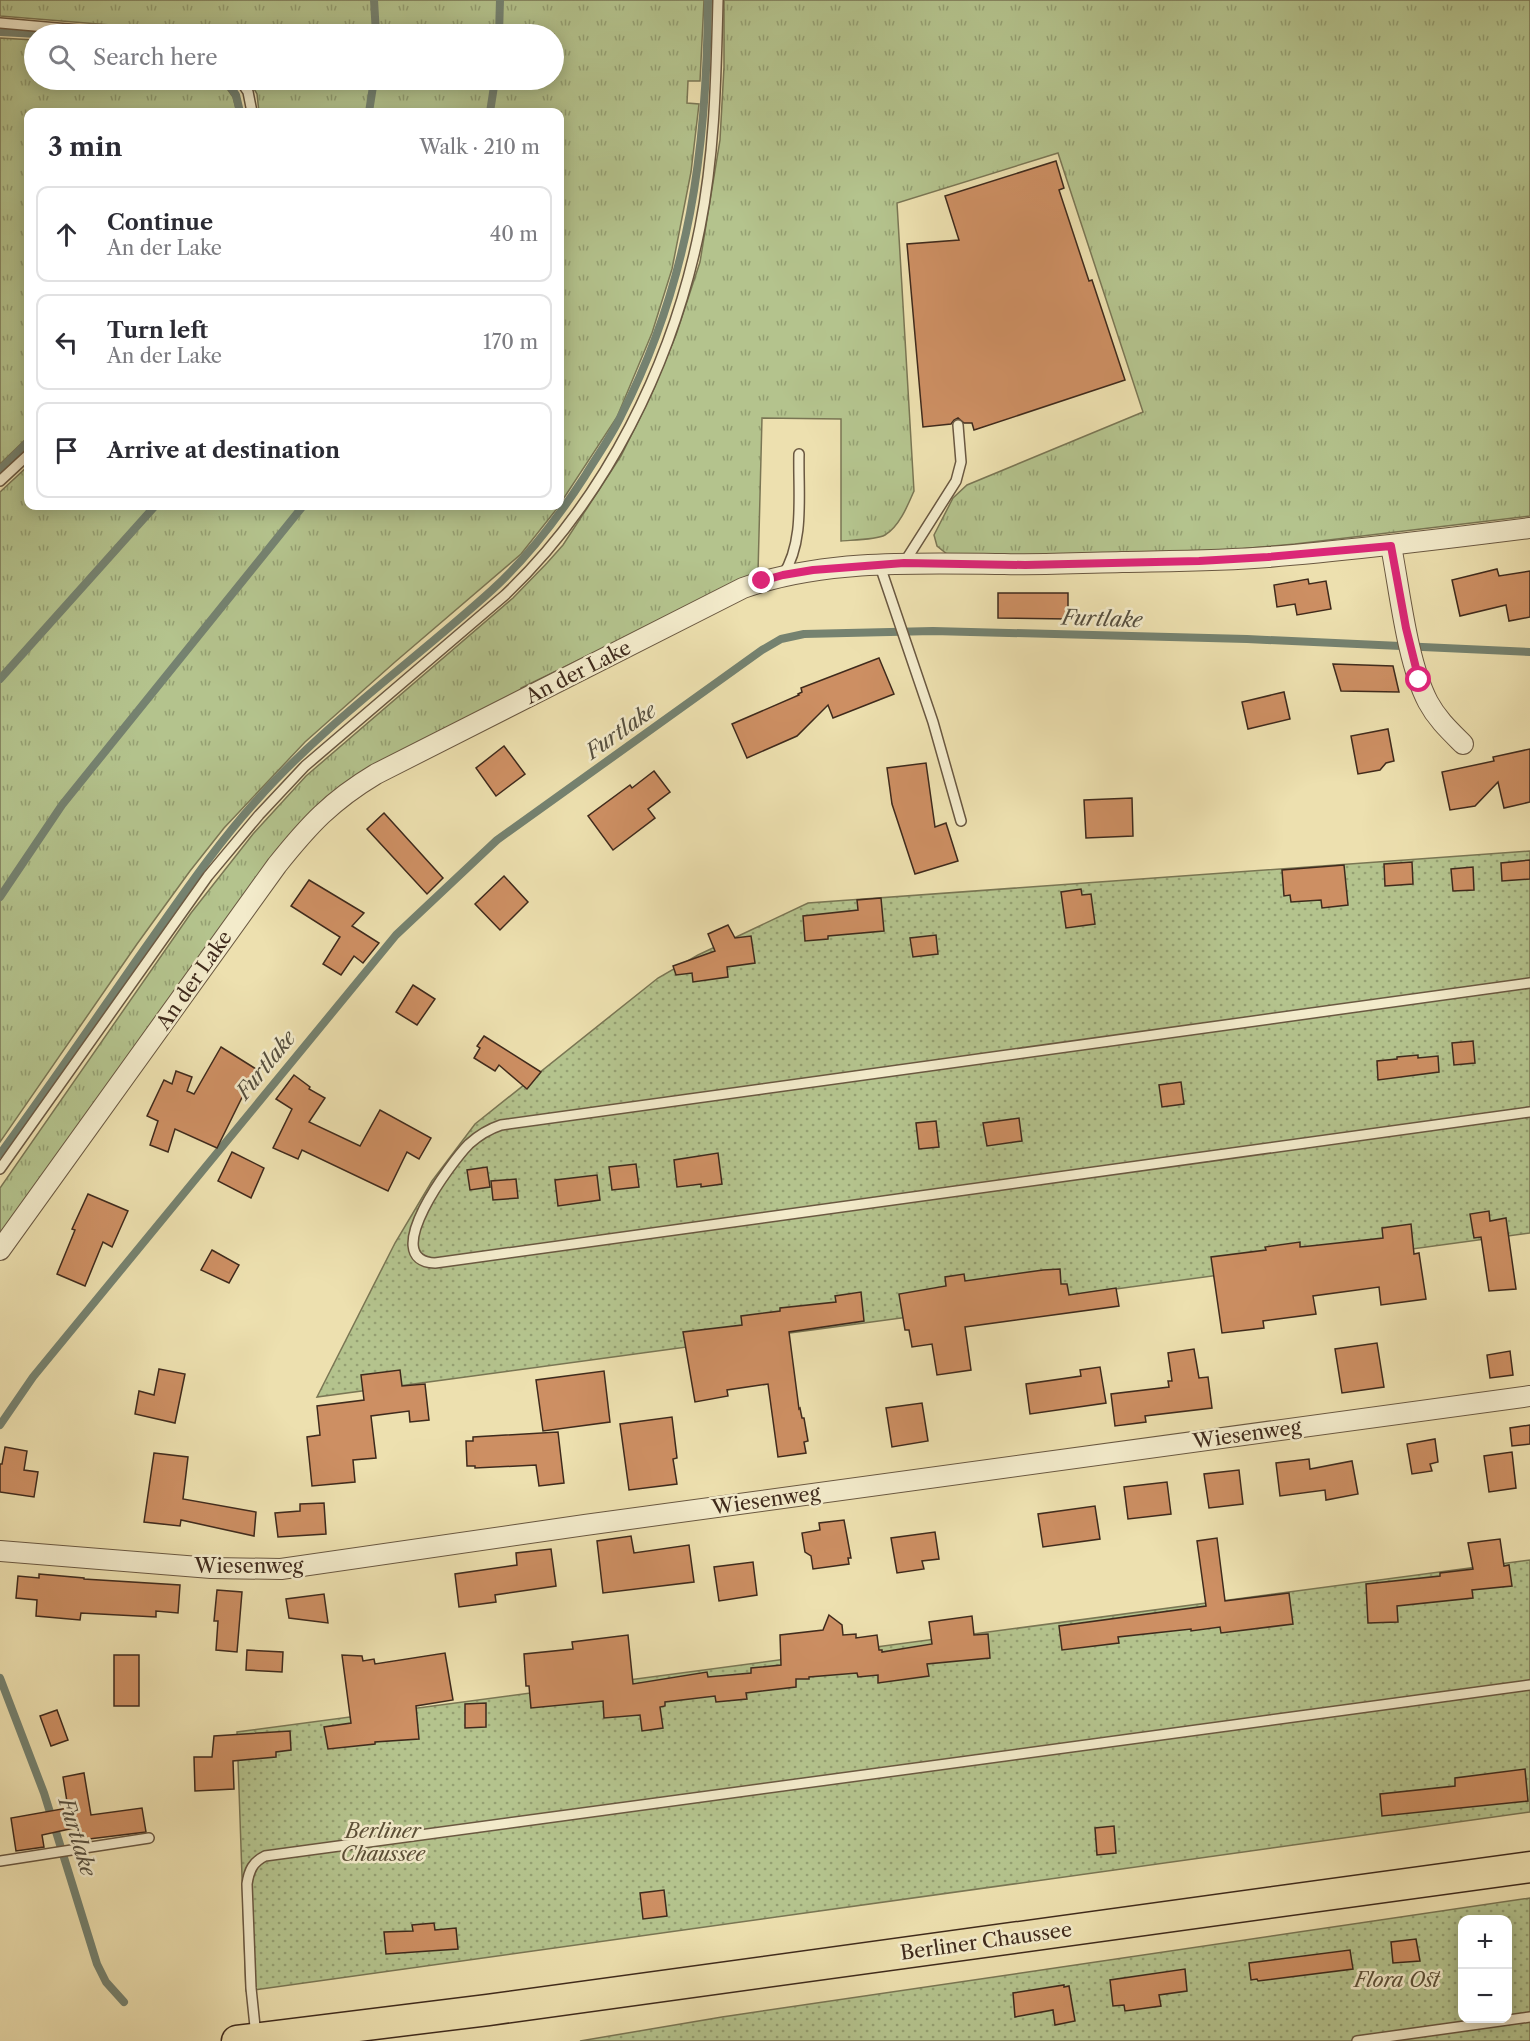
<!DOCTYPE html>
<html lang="en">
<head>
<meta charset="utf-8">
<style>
  body { margin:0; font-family:"Libre Caslon Text",serif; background:#f7f7f7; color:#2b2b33 }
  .controls { position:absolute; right:18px; bottom:18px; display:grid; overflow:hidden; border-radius:12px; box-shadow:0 3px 15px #0003 }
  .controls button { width:54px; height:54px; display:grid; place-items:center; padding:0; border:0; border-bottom:2px solid #e1e1e2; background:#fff; color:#2b2b33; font:30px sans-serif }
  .stop { position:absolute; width:18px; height:18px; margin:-14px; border:4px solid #db2777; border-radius:50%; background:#fff }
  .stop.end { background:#db2777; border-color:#fff; box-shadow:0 2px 6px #0008 }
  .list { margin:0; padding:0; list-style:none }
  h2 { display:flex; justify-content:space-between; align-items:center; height:78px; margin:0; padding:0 24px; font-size:26px }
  h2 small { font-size:20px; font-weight:400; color:#7c7c81 }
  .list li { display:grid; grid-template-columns:39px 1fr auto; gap:18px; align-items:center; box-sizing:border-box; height:96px; margin:0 12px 12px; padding:0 12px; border:2px solid #e1e1e2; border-radius:12px }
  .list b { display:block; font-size:22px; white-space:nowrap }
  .list p { margin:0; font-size:20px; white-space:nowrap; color:#7c7c81 }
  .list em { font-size:20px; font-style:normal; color:#7c7c81 }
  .icon { flex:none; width:33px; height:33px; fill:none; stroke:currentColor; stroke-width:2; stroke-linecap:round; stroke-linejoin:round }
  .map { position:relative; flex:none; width:1530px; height:2041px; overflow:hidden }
  .search { position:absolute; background:#fff; box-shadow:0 3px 15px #0003; left:24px; top:24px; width:540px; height:66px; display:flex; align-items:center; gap:15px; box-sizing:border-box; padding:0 21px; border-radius:33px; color:#7c7c81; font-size:22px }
  .panel { position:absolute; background:#fff; box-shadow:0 3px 15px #0003; left:24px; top:108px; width:540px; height:402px; border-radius:12px }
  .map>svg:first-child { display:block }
</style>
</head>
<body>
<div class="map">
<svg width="1530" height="2041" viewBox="0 0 1530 2041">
  <defs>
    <pattern id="grass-tufts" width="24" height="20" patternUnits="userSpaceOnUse" patternTransform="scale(1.5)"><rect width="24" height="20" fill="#b4c38d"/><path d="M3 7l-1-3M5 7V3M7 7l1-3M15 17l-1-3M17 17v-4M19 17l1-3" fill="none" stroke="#949f72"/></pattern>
    <pattern id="garden-dots" width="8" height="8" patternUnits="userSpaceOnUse" patternTransform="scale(1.5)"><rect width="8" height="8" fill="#b4c38d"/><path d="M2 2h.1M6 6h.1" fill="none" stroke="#949f72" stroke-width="1.8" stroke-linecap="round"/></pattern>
  </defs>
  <rect width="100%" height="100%" fill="#ede0af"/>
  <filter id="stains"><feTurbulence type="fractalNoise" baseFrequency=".00333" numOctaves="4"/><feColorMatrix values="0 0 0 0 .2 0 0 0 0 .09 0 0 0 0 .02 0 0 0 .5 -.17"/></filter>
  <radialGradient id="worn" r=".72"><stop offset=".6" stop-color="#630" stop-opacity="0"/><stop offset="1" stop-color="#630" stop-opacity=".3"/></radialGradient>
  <g fill="url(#grass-tufts)" stroke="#7a7654" stroke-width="1.5">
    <path d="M0,0h704l-4,81h-12l-1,22 12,1 -8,68 -19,97 -20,64 -35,84 -57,87v-392h-301l-2,-18 -8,-14h305v-46h-360l-34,-5 -160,-13z"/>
    <path d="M724,0h806v516l-235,28 -99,9 -193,4 -56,-3 -10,-8 -3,-11 19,-37 14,-13 176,-73 -85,-259 -161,50 17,288c-6,14 -15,36 -29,44 -9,5 -34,5 -44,6v-122l-79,-1 -4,155 -237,115 -2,6 -116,57 -143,123 -38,51 -42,62 -180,250v-49l191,-275 62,-79 53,-58 207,-178 34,-35 16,-18 58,-89 31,-63 24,-58 24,-73 20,-122 4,-73z"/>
    <path d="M0,38l34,2v40h187l12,17 4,15h-209v325l-28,27z"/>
    <path d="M28,466v40h531l-38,48 -126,108 -90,80 -81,86 -34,43 -53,73 -137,198v-650z"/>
  </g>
  <g fill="url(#garden-dots)" stroke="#7a7654" stroke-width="1.5" fill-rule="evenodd">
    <path d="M1530,851v382l-1213,164 78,-154 37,-62 43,-57 183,-146 40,-23 110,-52z"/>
    <path d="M1530,1560v252l-1284,179 -9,-259z"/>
    <path d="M1530,1898v143h-950l142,-24zM1462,1920h46v98h-46z"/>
  </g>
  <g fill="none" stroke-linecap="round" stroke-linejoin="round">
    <g stroke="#758270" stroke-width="8">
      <path d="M374,0l2,34"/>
      <path d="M0,32l38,2"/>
      <path d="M499,34l1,-34"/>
      <path d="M226,80l10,15 4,17"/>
      <path d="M369,112l5,-32"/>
      <path d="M490,112l5,-32"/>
      <path d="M0,470l28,-28"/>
      <path d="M0,679l155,-173"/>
      <path d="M0,897l62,-92 241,-299"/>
      <path d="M0,1154c47,-64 92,-130 138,-196 38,-53 74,-108 118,-157 70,-79 158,-140 236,-211 37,-34 66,-72 93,-114 12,-20 26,-39 36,-60 69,-135 86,-267 87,-416"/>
      <path d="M0,1425l33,-48 363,-442 101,-95 265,-190 19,-11 23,-5 129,-3 314,8 283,13"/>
      <path d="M0,1678l44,115 53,171 9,18 18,20"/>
    </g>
  </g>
  <g fill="#cd8f63" stroke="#3f2a1c" stroke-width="1.5">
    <path d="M1056,161l8,27 -5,2 30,91 3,-1 33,100 -151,50 -2,-7h-8l-6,-5 -4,2 -3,4 -28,3 -16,-183 52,-4 -14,-44z"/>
    <path d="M1497,569l2,7 31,-5v46l-21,4 -3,-16 -46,11 -8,-36z"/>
    <path d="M1308,579l1,5 17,-3 5,28 -34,6 -2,-11 -18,3 -3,-22z"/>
    <path d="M998,593h70v26l-70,-1z"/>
    <path d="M879,658l15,36 -61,24 -5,-13 -31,31 -50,22 -15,-34 67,-29 -1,-1 4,-2 -1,-4z"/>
    <path d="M1333,664l60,2 6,26 -58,-1z"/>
    <path d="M1284,692l6,27 -42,10 -6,-27z"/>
    <path d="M1388,729l6,32 -8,2 -6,7 -22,4 -7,-38z"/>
    <path d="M504,746l21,28 -29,22 -20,-28z"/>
    <path d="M1530,749v53l-26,6 -6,-26 -23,24 -25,4 -8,-38 52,-11 -1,-4z"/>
    <path d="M926,763l9,64 11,-4 12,38 -43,13 -23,-70 -5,-36z"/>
    <path d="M654,771l16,21 -22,17 7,9 -42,32 -25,-34 42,-31 2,3z"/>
    <path d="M1132,798l1,38 -47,2 -2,-38z"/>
    <path d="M384,813l59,65 -16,16 -60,-65z"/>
    <path d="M1530,860v19l-28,2 -1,-18z"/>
    <path d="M1412,862l1,22 -28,2 -1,-22z"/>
    <path d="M1344,865l4,40 -26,3 -1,-8 -30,2 -1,-7 -6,1 -2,-26z"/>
    <path d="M1473,867l1,23 -21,1 -2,-22z"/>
    <path d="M504,876l24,26 -28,28 -25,-26z"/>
    <path d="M309,880l55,33 -12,13 27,17 -16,20 -9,-7 -13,19 -18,-11 17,-27 -49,-31z"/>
    <path d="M1081,889l1,6 9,-1 4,30 -29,4 -5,-36z"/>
    <path d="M881,898l3,33 -56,5v3l-23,2 -2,-25 55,-6 -1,-10z"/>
    <path d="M728,925l7,13 16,-2 4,27 -28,4 1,10 -35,5 -1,-9 -16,2 -3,-9 42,-15 -7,-17z"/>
    <path d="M936,935l2,19 -25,3 -3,-19z"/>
    <path d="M413,985l22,14 -18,26 -21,-13z"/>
    <path d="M484,1036l57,36 -14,17 -28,-24 -4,6 -21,-13 6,-10 -3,-2z"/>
    <path d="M1473,1041l2,22 -21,2 -2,-22z"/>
    <path d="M221,1047l35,22 -39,79 -42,-19 -7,23 -18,-7 8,-24 -11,-5 17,-36 8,4 4,-13 16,6 -5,14 7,3z"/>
    <path d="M1418,1055v3l20,-2 1,16 -61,8 -1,-19 20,-2v-2z"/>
    <path d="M294,1075l16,12 -1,2 16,9 -16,24 51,24 20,-36 51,28 -12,21 -12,-7 -19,39 -86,-41 -4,9 -25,-11 19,-39 -16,-10z"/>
    <path d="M1181,1082l3,22 -22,3 -3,-22z"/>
    <path d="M1019,1118l3,23 -35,5 -4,-23z"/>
    <path d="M936,1121l3,26 -20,2 -3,-26z"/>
    <path d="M232,1152l32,16 -13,30 -33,-17z"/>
    <path d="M718,1153l4,31 -21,3v-3l-24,3 -3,-27z"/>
    <path d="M636,1164l3,23 -27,3 -3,-23z"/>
    <path d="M487,1167l3,20 -20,3 -3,-20z"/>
    <path d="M597,1175l3,25 -42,6 -3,-26z"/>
    <path d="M516,1179l2,19 -25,2 -2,-19z"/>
    <path d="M88,1194l40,17 -16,36 -9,-5 -18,44 -28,-12 18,-44 -3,-1z"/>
    <path d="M1489,1211l1,10 16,-3 10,71 -27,2 -8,-54 -7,1 -4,-24z"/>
    <path d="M1411,1224l3,30 5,-1 7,46 -45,6 -2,-18 -66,9 3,18 -53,7 1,7 -42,5 -11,-76 55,-7 -1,-3 35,-5v5l10,-1 73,-8 -1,-10z"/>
    <path d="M212,1250l27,15 -10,18 -28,-13z"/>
    <path d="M1060,1269l1,15h6l2,11 47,-7 3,18 -154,21 6,43 -34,5 -5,-31 -20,3 -3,-17h-4l-6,-36 47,-8 -1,-9 19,-3 1,7 78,-11z"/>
    <path d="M861,1292l3,29 -75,11 10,77 1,-1 2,10h2l4,23 -4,1 2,11 -28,4 -10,-73 -41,6 1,6 -33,6 -12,-70 59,-7 -1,-9 39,-5v-3l56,-6 -1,-6z"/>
    <path d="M1377,1343l7,44 -42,6 -7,-44z"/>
    <path d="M1194,1349l5,29 9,-1 4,31 -67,8 1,6 -31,4 -4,-32 58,-7 -1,-6h4l-4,-28z"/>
    <path d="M1510,1351l3,24 -23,3 -3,-23z"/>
    <path d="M1100,1367l6,36 -76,11 -4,-30 55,-8 -1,-6z"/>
    <path d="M159,1369l26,5 -10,49 -40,-9 4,-23 15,4z"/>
    <path d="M400,1370l2,16 23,-2 4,36 -19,2 -1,-11 -38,5 5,42 -23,2 2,22 -43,4 -5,-49 13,-2 -3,-29 47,-6 -3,-25z"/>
    <path d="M604,1371l6,51 -67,9 -7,-51z"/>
    <path d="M922,1403l6,38 -36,6 -6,-39z"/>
    <path d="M672,1417l5,41 -4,1 4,25 -48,6 -9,-66z"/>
    <path d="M1530,1425v19l-18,2 -2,-18z"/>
    <path d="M558,1432l6,51 -25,3 -3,-21 -61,3v-2h-8l-1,-25h7v-4z"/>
    <path d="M1435,1439l3,23 -8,2 2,7 -20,3 -5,-30z"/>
    <path d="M5,1447l22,4 -3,19 14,2 -4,25 -34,-5v-28h2z"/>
    <path d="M1512,1452l4,36 -27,4 -5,-36z"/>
    <path d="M154,1453l34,4 -5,42 73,13 -2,24 -73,-16 -1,6 -36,-4z"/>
    <path d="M1309,1459l1,10 42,-8 6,33 -32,6 -1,-10 -45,6 -4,-33z"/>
    <path d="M1239,1470l4,34 -34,4 -5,-34z"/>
    <path d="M1167,1482l4,32 -43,5 -4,-32z"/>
    <path d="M324,1503l2,31 -48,3 -3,-24 25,-2v-7z"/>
    <path d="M1095,1506l5,33 -57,8 -5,-33z"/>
    <path d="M844,1520l7,38h-3l1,6 -36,5 -2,-13 -6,-4 -3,-19 18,-3 -1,-7z"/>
    <path d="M935,1532l4,27 -17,2 2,8 -27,4 -6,-35z"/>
    <path d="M631,1536l3,17 55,-8 5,37 -91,11 -6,-52z"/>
    <path d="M1217,1538l8,63 64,-8 4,31 -72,9 -1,-6 -29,4v-2l-73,8 1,6 -57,7 -3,-24 147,-20 -9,-65z"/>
    <path d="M1500,1539l4,27 5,-1 3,21 -40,4 1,8 -76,8 1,16 -30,1 -2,-39 74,-8v-3l33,-4 -5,-26z"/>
    <path d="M551,1549l5,37 -61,9 1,7 -37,5 -4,-33 62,-9 -1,-12z"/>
    <path d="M753,1562l4,33 -38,6 -5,-34z"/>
    <path d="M39,1574l45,4v1l96,6 -2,28 -22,-2v6l-75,-4 -1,7 -44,-4 1,-16 -21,-2 2,-22 21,2z"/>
    <path d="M217,1590l25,2 -5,60 -21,-2 2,-29h-4z"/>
    <path d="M324,1594l4,29 -39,-5 -3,-19z"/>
    <path d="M829,1615l13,10 1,10 13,-1v4l21,-3 2,15h3v2l50,-8 -3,-22 43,-6 2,19 14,-1 2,24 -63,6 2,12 -51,7v-8l-20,2 -1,-4 -48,4v2h-13v8l-50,6 1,6 -31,3 -1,-6 -50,6v4l-5,1 3,21 -21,3 -2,-16 -36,3 -1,-17 -72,7 -2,-22h-3l-2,-32 49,-5 -1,-7 56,-7 5,49 74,-12 1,5 43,-4v-5l30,-3 -1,-30 43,-5z"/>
    <path d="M247,1650l36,2 -1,20 -36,-2z"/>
    <path d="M445,1653l8,47 -37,6 3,33 -44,3v2l-47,5 -4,-22 27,-4 -9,-68 20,1 1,5 11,-2 1,5z"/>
    <rect x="114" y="1655" width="25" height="51"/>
    <path d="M486,1703v24l-21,1v-24z"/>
    <path d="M57,1710l11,30 -17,6 -11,-30z"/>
    <path d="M290,1731l1,19 -15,2v5l-43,4 1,28 -39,2 -1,-34h18l2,-21z"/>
    <path d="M1525,1769l3,32 -146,15 -2,-22 75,-8v-8z"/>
    <path d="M84,1773l7,42 51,-7 4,24 -65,8 -2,-13 -37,8 2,12 -28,4 -5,-33 57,-10 -5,-31z"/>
    <path d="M1114,1826l2,27 -19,2 -2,-27z"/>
    <path d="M664,1890l3,26 -24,3 -3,-26z"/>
    <path d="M434,1923l1,7 21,-2 2,21 -72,5 -2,-22 29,-1 -1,-6z"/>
    <path d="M1416,1939l4,22 -27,2 -2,-21z"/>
    <path d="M1350,1950l3,19 -95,12 -1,-2 -6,1 -2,-17z"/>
    <path d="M1185,1969l2,22 -28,4 2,11 -36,5 -1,-6 -11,1 -3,-26z"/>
    <path d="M1064,1985v2l5,-1 6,35 -20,4 -2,-15 -38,7 -2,-24z"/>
  </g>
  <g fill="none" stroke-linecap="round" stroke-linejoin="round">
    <g stroke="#6a5841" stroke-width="12">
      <g id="lane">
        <path d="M0,23l125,11"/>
        <path d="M240,80l8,12 4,20"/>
        <path d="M0,481l28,-26"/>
        <path d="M904,563l52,-82 5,-19 -3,-37"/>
        <path d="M880,566l53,156 28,99"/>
        <path d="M783,575c22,-34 15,-81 16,-121"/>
        <path d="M1530,983l-1029,142c-12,4 -22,10 -32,19 -16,16 -93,117 -34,119l1095,-151"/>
        <path d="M0,1169l208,-293 51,-61 46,-49 200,-171c101,-96 168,-232 195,-368 15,-75 16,-151 18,-227"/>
        <path d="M0,1861l149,-23"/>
        <path d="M256,2036l-5,-48 -4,-104c2,-14 6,-22 18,-28l1265,-171"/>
        <path d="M1357,2041l173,-24"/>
      </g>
    </g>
    <g stroke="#6a5841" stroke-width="22">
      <g id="street">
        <path d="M1391,546c9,46 16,116 37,156 9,17 22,29 35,42"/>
        <path d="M0,1250l277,-385c32,-40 54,-64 99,-91l367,-186c80,-29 176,-25 261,-24 39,1 79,-1 118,-2 49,-1 97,-1 146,-5 88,-7 175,-18 262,-29"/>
        <path d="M0,1551l211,17 70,1 304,-44 945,-129"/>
      </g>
    </g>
    <g stroke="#3f2a1c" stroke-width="33">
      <path id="primary" d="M237,2041l251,-31 1042,-143"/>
    </g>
    <use href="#lane" stroke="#f3ebcb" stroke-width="9"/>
    <use href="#street" stroke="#f3ebcb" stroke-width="20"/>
    <use href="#primary" stroke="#ede0af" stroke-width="30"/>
  </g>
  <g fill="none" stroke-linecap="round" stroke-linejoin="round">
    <path stroke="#db2777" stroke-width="8" d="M762,581l21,-6 30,-5 91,-7 121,2 174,-4 69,-4 123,-11 15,82 13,52"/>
  </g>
  <g text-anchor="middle" stroke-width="5" stroke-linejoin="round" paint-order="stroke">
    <g font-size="20" fill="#3f2a1c" stroke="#f3ebcb">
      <text transform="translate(578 672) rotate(-27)" y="7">An der Lake</text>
      <text transform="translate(194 980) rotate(-55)" y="7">An der Lake</text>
      <text transform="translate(1247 1434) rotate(-8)" y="7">Wiesenweg</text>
      <text transform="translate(766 1500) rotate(-8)" y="7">Wiesenweg</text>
      <text x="249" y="1573">Wiesenweg</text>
      <text transform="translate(986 1941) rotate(-8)" y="7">Berliner Chaussee</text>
    </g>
    <g font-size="20" font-style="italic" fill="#5c5038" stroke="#f3ebcb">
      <text x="383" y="1838">Berliner<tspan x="383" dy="23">Chaussee</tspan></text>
      <text x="1397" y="1987">Flora Ost</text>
    </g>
    <g font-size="21" font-style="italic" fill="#564f3f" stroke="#f3ebcb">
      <text transform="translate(1102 619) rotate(2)" y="7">Furtlake</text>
      <text transform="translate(621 731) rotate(-35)" y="7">Furtlake</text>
      <text transform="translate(266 1065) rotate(-51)" y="7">Furtlake</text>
      <text transform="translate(77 1837) rotate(73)" y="7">Furtlake</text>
    </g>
  </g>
  <rect width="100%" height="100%" filter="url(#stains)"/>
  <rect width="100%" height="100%" fill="url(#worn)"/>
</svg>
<div class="controls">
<button>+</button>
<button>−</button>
</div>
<div class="stop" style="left:1419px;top:680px"></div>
<div class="stop end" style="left:762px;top:581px"></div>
<div class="search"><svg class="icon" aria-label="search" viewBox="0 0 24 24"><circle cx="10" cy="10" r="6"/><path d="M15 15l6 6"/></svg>Search here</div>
<section class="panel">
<h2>3 min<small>Walk · 210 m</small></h2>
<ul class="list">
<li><svg class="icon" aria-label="ahead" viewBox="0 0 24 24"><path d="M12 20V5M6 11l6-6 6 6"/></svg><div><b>Continue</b><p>An der Lake</p></div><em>40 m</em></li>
<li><svg class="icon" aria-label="left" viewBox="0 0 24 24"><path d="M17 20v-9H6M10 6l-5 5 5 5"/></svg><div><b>Turn left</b><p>An der Lake</p></div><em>170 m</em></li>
<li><svg class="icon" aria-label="arrive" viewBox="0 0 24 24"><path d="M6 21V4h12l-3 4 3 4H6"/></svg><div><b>Arrive at destination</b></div></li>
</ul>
</section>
</div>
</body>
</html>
